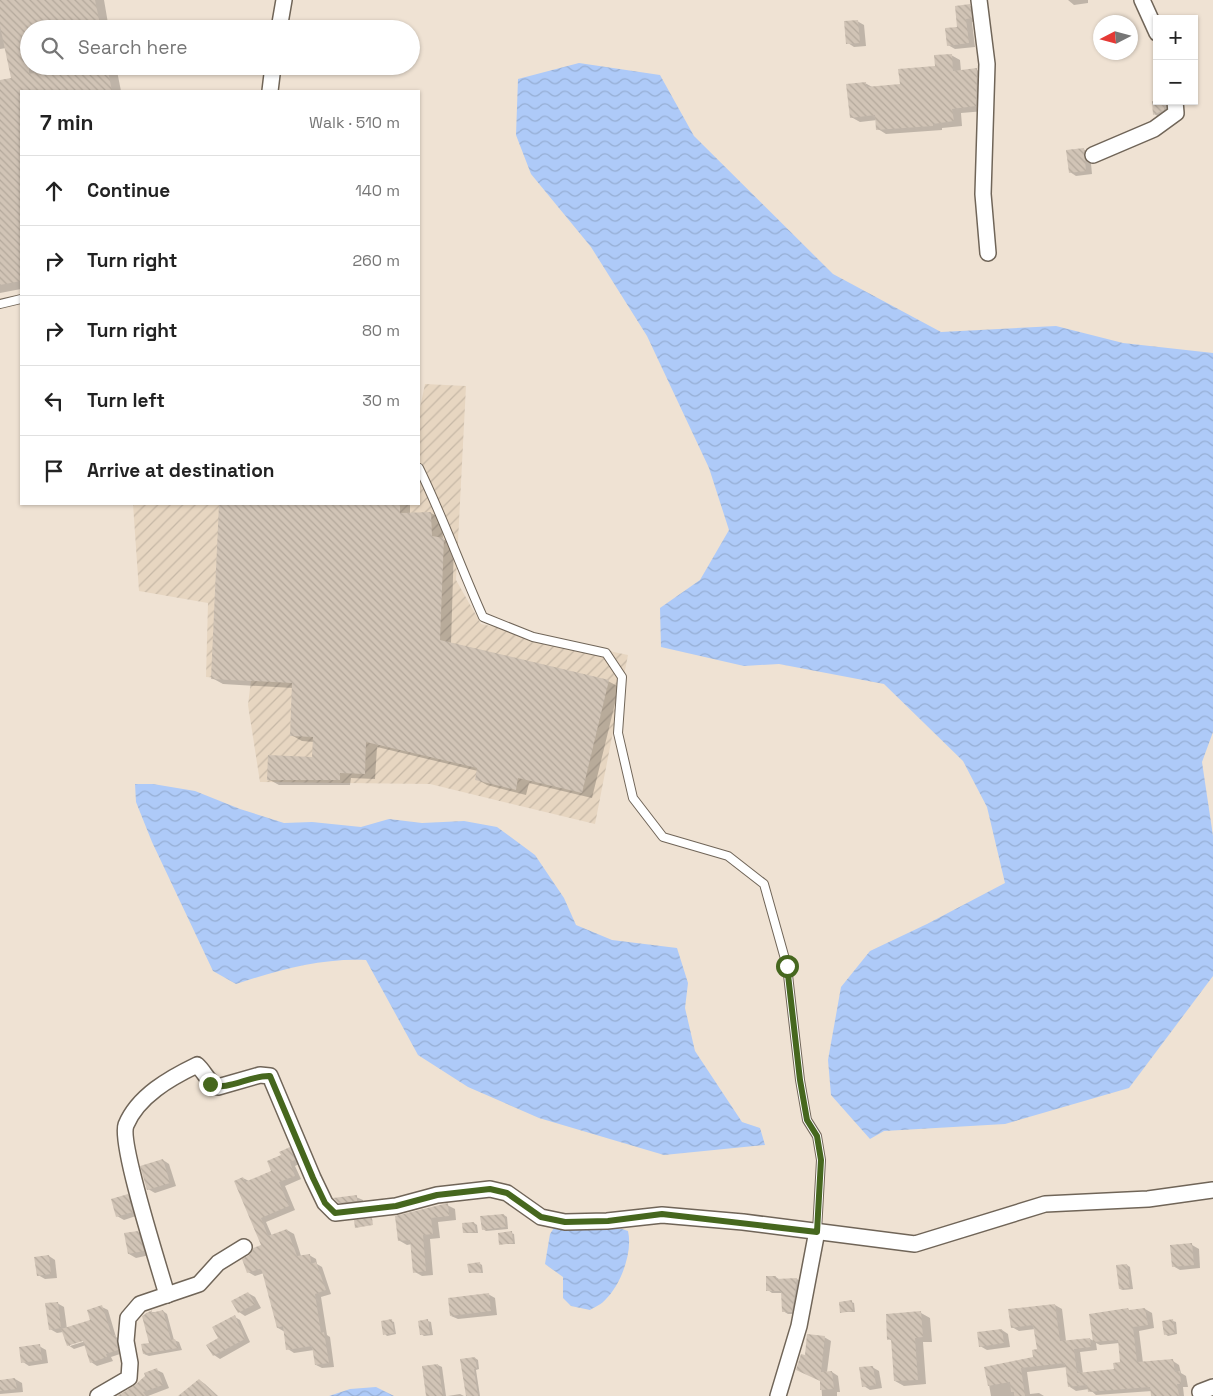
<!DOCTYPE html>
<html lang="en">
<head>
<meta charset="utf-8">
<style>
  body { margin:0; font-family:"Space Grotesk",sans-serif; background:#f6f6f6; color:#222 }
  .controls { position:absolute; right:15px; top:15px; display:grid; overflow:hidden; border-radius:0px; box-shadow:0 1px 4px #0004 }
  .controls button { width:45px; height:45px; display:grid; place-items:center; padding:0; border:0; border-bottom:1px solid #e0e0e0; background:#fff; color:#222; font:25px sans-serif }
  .compass { position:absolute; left:1093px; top:15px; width:45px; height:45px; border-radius:50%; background:#fff; box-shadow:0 1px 4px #0004; rotate:264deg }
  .stop { position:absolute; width:15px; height:15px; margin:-11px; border:4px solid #46671e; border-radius:50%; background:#fff }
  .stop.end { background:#46671e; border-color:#fff; box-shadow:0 1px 5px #0008 }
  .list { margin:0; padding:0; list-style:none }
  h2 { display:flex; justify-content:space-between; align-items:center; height:65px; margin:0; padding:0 20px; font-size:21px }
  h2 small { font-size:16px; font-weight:400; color:#767676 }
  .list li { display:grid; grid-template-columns:32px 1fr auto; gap:15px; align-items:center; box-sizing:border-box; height:70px; padding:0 20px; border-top:1px solid #e0e0e0 }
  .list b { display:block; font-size:19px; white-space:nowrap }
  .list em { font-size:16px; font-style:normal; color:#767676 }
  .icon { flex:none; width:28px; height:28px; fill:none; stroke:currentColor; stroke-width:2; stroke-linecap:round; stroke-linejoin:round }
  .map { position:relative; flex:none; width:1213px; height:1396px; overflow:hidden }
  .search { position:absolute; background:#fff; box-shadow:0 1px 4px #0004; left:20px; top:20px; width:400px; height:55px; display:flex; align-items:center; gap:12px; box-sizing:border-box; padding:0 18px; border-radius:28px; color:#767676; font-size:19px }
  .panel { position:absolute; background:#fff; box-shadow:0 1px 4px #0004; left:20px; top:90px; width:400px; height:415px; border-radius:0px }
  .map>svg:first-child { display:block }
</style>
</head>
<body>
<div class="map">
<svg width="1213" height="1396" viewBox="0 0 1213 1396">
  <defs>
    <pattern id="industrial-furrows" width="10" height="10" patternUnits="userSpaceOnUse" patternTransform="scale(1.25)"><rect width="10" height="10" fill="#e7d6c1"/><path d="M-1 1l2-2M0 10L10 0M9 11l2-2" fill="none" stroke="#c6b8a6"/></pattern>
    <pattern id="water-waves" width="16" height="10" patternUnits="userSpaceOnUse" patternTransform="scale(1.25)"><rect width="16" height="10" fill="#aecaf8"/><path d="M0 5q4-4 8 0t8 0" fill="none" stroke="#96aed4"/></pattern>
    <pattern id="building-back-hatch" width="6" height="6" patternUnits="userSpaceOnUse" patternTransform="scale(1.25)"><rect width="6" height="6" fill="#d1c4b6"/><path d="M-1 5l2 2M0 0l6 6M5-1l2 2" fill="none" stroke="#b4a99c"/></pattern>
  </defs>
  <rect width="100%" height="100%" fill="#efe2d3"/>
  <path fill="url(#industrial-furrows)" d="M425,384l41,2 -10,194 25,44 147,31 -33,169 -165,-40 -170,-2 -12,-77 3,-25 -45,-3 2,-74 -69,-12 -6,-87h286v-91z"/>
  <g fill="url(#water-waves)">
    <path d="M579,63l81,12 34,61 139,138 108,58 115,-6 67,17 90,10v379l-11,30 11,74v140l-84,112 -124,36 -121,7 -14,8 -39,-44 -3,-35 13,-73 29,-36 57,-27 78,-41 -18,-76 -24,-46 -79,-77 -105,-20 -35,2 -83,-19 -1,-39 40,-28 29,-50 -20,-62 -62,-132 -56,-89 -60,-73 -15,-39 2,-56z"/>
    <path d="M135,784h18l42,7 45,18 44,14 28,-1 49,5 28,-8 33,4 42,-2 33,6 38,28 29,43 12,27 36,15 65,8 11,35 -3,25 10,43 47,71 18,6 5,17 -101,10 -125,-37 -71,-31 -50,-32 -52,-95c-44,-2 -88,10 -130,24l-23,-13 -61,-129 -16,-40z"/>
    <path d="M581,1227l41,2 6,2c5,21 -7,53 -22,68 -4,5 -11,8 -16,11l-19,-4 -8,-8v-21l-18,-13 5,-30 4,-6z"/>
    <path d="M376,1387l18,9h-65l21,-7z"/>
  </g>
  <g fill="#0003" fill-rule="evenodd">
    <path d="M0,0h104l5,29h-80v37h87l5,25h-100v198l-21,4v-212l12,-2 -6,-31 -6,1z"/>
    <path d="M1068,0h20v3l-14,2z"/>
    <path d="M970,6l7,3 1,12 -6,1 3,25 -20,2 -7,-4z"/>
    <path d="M154,20l5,3v6h-24l-1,-6z"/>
    <path d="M857,21l7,4 2,21 -12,1 -6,-4z"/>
    <path d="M951,55l9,5 1,11 16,-1 9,5 -1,36 -24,2 1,13 -20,2v2l-56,4 -8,-5 -1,-9 -17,2 -9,-5 14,-34 9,5 27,-3 36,-18z"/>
    <path d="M1157,98v3h13l1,13 -10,4 -7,-4 -1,-15z"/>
    <path d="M1083,149l7,4 2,21 -16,2 -6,-4z"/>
    <path d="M220,504h190v10l21,-1 11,6 1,20 11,6 -3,98 157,38 11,6 -27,111 -63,-15 -3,12 -39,-10 -11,-6 2,-8 -101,-24 -2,32 -24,-1 -1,7h-71l-11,-6 45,-21 1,-16 -12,-1 -11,-6 2,-47 -70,-4 -11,-6z"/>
    <path d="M290,1148l6,4 5,11 -6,3 6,13 -16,7 10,24 -29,12 6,14 15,-6 7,4 7,22 8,-1 7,4 1,5 5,3 9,27 -10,3 6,38 3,2 4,30 -12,1 -6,-3 -2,-15 -20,3 -6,-4 -3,-17 -7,-4 -14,-55 -9,3 -7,-4 15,-26 -20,-68 6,3 24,-10z"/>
    <path d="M163,1160l6,4 7,22 -21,7 -7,-4z"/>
    <path d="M128,1195l7,4 4,16 -15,5 -7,-4z"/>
    <path d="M356,1197l7,3v4l-17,2 -7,-4z"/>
    <path d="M447,1205l8,4 1,11 -18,2 2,16 -10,1 3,36 -11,1 -7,-4 -3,-28 -5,1 -7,-4z"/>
    <path d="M504,1215l3,2 1,12 -22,2 -3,-2z"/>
    <path d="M474,1223l3,2 1,8h-14l-1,-9z"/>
    <path d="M138,1232l7,4 5,19 -14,3 -7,-4z"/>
    <path d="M511,1233l3,1 1,10h-15z"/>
    <path d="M1192,1245l7,4 1,19 -20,2 -7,-4z"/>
    <path d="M49,1256l6,4 2,18 -12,1 -7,-4z"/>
    <path d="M479,1263l3,2 1,8 -13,-1z"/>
    <path d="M1127,1265l3,2 3,22 -10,1 -3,-1 -2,-23z"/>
    <path d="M776,1277l4,3 17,-1 4,3 -4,32h-9l-5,-3v-18h-11l-4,-3z"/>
    <path d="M248,1293l7,4 6,11 -16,8 -6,-4z"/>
    <path d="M488,1294l7,4 2,17 -39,4 -7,-3z"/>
    <path d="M851,1302l3,1 1,9h-14z"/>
    <path d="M57,1303l7,4 3,22 25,-8 10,-14 6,3 8,27 5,3 2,13 -12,4 2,4 -16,5 -6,-4 -5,-17 -12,4 -6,-4 -5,-13 -6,1 -7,-4zM89,1338v2l-19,6v-2z"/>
    <path d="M1055,1305l7,4 4,32 24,-2 4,2 37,-30 14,-2 7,4 2,15 -15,3 4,32 30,-2 6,4 2,8 5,3 2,11h-5l1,9h-32v-5l-56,4 -7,-6 -13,2 -6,-4 -3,-20 -40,5 3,22 9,-1 5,3h-53l-5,-28 48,-10 4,-7 -3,-22 -16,2 -7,-4zM1096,1343l4,2 19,-2 3,20 -6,7 -33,4 -3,-22 17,-2z"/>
    <path d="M163,1311l4,3 7,26 5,2 3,8 -33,6 -5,-2 7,-10 -7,-25 2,-6z"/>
    <path d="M921,1313l9,5 2,24h-9l3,42 -22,2 -9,-5 -3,-40 -3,-2 -2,-24z"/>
    <path d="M235,1317l5,3 10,22 -30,17 -6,-4 -6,-9 11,-7z"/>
    <path d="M391,1321l3,1 2,12 -9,2 -2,-2z"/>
    <path d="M428,1321l3,1 2,13 -9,1 -3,-2z"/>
    <path d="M1173,1321l3,1 1,12 -9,2 -3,-2z"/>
    <path d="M1002,1330l6,4 2,13 -23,3 -7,-4z"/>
    <path d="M824,1337l7,4 -4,31h5l6,4 2,16h-3v4h-15l-1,-15 -15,-24z"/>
    <path d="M39,1346l7,4 2,13 -19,3 -6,-4z"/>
    <path d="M475,1358l3,2 1,9 -3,1 4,26h-13z"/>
    <path d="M438,1365l4,2 4,29h-19z"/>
    <path d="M872,1367l7,4 3,17 -12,2 -6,-4z"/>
    <path d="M157,1370l6,3 6,15 -21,8h-29z"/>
    <path d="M15,1379l7,4 1,9 -23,2v-13z"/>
    <path d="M199,1380l6,4 13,12h-32z"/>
    <path d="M460,1394l4,2h-16z"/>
  </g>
  <g fill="url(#building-back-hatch)">
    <path d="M0,0h95l6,29h-72v45l40,-8h38l5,25h-91v190l-21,4v-205l11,-2 -11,-52z"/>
    <path d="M970,4l2,14 -6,1 3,24 -22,3 -2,-18 12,-1 -2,-21z"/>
    <path d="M858,20l2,23 -14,1 -2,-23z"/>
    <path d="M952,54l1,17 24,-3 -1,38 -24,3 2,12 -21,3v2l-57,4 -1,-15 -25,3 -4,-34 20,-2v5l34,-3 -2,-15 37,-3 -1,-11z"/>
    <path d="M1152,101h12v9l-11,5z"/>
    <path d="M1084,148l2,23 -17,2 -3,-23z"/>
    <path d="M219,504h181v9l31,-1 1,24 12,2 -4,102 169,40 -27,113 -64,-15 -2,12 -41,-10 2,-12 -111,-26 -1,32 -25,-1v7h-73l1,-25 44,2 1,-20 -23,-1 2,-53 -81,-4z"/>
    <path d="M290,1147l5,13 -5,2 5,14 -16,6 10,24 -28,12 7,18 19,-7 10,27 13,-2 1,10 5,-2 10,28 -11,4 6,39 3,-1 5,31 -14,2 -3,-19 -26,4 -3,-24 -6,2 -15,-57 -2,-2 -13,4 -5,-14 7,-4 4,-7 8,-3 -27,-64 9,-4 2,5 26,-11 -4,-10 14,-6 -2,-3z"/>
    <path d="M163,1159l7,24 -23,7 -7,-24z"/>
    <path d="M128,1194l5,18 -17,5 -5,-18z"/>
    <path d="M357,1195v6l-19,2 -5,-5z"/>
    <path d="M448,1203l1,13 -18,2 2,16 -10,1 3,36 -13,2 -3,-33 -12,1 -3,-25z"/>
    <path d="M504,1214l2,13 -24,3 -2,-14z"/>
    <path d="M372,1218l1,7 -18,3 -1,-8z"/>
    <path d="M474,1222l2,10 -13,1 -1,-10z"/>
    <path d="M138,1231l6,20 -16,3 -4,-21z"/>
    <path d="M512,1231l1,12 -14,2 -1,-12z"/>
    <path d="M1192,1243l2,22 -22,2 -2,-22z"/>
    <path d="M49,1255l2,19 -14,2 -3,-19z"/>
    <path d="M480,1262l1,10 -12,1 -2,-9z"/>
    <path d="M1127,1264l3,24 -11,1 -3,-24z"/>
    <path d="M766,1276h10v3l21,-1 -5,34h-10l-1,-21h-15z"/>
    <path d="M248,1292l7,12 -17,9 -7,-12z"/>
    <path d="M489,1293l2,18 -41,5 -2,-18z"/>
    <path d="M852,1300l1,11 -13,2 -1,-11z"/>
    <path d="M58,1302l3,26 -12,2 -4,-27z"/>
    <path d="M1055,1304l5,37 30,-3 1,9 -17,2 3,24 37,-4 -1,-6 7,-1 -2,-22 -25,2 -4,-28 39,-6 1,2 16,-2 3,17 -15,2 4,35 36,-3 2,13 5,-1 1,13h-4l2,12h-28l-1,-9 -62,5 -1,-7 -19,2 -3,-24 -44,5 4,28h-11v-4h-3l-1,-10 -22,4 -4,-19 49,-10 -1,-7 5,-1 -4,-24 -22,3 -3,-19z"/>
    <path d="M102,1305l10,31 3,-1 3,15 -12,4 1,3 -17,6 -7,-22 -16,5 -6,-17 29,-9 -3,-10z"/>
    <path d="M152,1310v3l11,-3 8,30 4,-1 3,9 -35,6 -2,-10 8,-1 -7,-27z"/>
    <path d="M921,1311l2,26 -8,1 3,42 -24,1 -3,-42 -4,1 -1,-26z"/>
    <path d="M235,1315l10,24 -32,17 -7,-11 12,-7 -6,-11z"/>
    <path d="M392,1319l2,14 -11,2 -2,-14z"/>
    <path d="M428,1319l2,15 -10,1 -2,-14z"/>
    <path d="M1173,1319l2,14 -11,2 -2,-14z"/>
    <path d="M1002,1329l2,14 -25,4 -2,-15z"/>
    <path d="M807,1334l18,2 -4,36 11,-1 2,18 -14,1v-9l-24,-11 5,-16 4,1z"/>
    <path d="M40,1344l2,16 -21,3 -2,-16z"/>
    <path d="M475,1357l2,11 -3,1 4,27h-12l-6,-37z"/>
    <path d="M438,1364l5,32h-17l-4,-30z"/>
    <path d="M873,1366l3,19 -14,2 -3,-20z"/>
    <path d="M157,1368l6,17 -20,7 3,4h-29l17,-10 11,-10 -1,-3z"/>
    <path d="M15,1378l2,11 -17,2v-11z"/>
    <path d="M199,1379l17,17h-38z"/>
  </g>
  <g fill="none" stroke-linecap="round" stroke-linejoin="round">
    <g stroke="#706558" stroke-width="10">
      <g id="lane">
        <path d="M0,304l21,-5"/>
        <path d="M419,468c24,49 42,100 64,149l50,20 73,16 16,24 -4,56 15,65 30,39 65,19 36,28 23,82 13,114 7,40 10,16 4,24 -4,71"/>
      </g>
    </g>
    <g stroke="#706558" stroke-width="18">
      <g id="street">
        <path d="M979,0l8,64 -4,130 5,59"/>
        <path d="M1142,0l15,33"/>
        <path d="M279,29l5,-29"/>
        <path d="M270,91l3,-25"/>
        <path d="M1093,155l61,-26 22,-16 -1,-12"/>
        <path d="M167,1295c-7,-25 -48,-152 -41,-170 12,-29 44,-47 71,-60 8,7 11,18 21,22l42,-12 10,1 43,102 12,25 10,10 61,-7 41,-11 53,-6 17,4 34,24 24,5 42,-1 55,-6 81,7 172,22 130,-40 103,-5 65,-9"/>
        <path d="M1200,1392l13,-5"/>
        <path d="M98,1396l31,-18 1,-15 -4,-22 2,-23 12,-14 59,-20 19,-21 26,-16"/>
        <path d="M778,1396l21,-70 18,-95"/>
      </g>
    </g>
    <use href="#lane" stroke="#fff" stroke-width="8"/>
    <use href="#street" stroke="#fff" stroke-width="15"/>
  </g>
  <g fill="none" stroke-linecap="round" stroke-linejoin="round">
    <path stroke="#46671e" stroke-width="6" d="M210,1084c17,8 40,-9 60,-8l43,102 12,25 10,10 61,-7 41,-11 53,-6 17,4 34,24 24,5 43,-1 54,-7 155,18 4,-72 -4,-24 -10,-16 -7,-40 -13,-114"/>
  </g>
</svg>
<div class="controls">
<button>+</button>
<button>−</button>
</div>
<svg class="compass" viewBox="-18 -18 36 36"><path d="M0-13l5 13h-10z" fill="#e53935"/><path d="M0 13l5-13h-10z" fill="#767676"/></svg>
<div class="stop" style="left:787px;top:966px"></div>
<div class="stop end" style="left:210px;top:1084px"></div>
<div class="search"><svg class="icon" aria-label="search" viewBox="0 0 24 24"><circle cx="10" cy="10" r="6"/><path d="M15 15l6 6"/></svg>Search here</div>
<section class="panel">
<h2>7 min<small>Walk · 510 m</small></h2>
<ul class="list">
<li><svg class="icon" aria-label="ahead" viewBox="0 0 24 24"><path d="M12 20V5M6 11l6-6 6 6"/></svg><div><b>Continue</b></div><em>140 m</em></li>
<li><svg class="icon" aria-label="right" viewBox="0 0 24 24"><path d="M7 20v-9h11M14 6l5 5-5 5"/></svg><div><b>Turn right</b></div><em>260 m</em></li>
<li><svg class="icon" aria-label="right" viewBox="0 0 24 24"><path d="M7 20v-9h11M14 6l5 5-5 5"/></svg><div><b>Turn right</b></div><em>80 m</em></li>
<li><svg class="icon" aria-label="left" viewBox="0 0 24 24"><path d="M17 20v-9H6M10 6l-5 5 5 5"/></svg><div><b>Turn left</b></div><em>30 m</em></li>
<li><svg class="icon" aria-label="arrive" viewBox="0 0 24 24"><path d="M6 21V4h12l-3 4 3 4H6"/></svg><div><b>Arrive at destination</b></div></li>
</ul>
</section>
</div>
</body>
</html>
